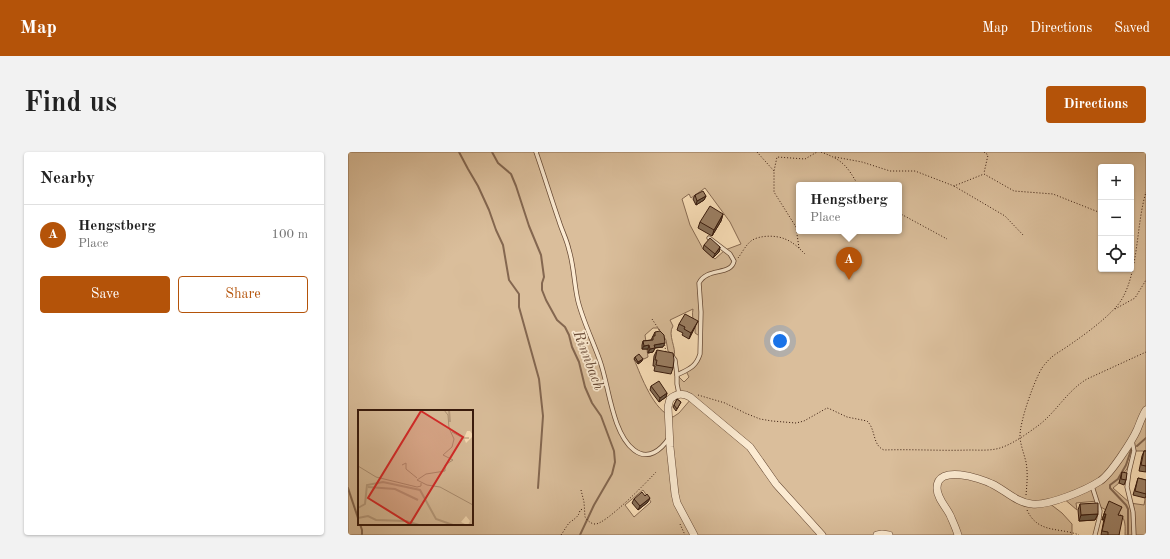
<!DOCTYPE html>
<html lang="en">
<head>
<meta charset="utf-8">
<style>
  body { margin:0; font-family:"Old Standard TT",serif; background:#f2f2f2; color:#222 }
  .controls { position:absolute; right:12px; top:12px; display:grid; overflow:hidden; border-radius:4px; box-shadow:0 1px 3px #0004 }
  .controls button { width:36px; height:36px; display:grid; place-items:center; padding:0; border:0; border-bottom:1px solid #e0e0e0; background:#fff; color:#222; font:20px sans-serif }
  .you { position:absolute; left:432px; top:189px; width:14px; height:14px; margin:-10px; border:3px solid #fff; border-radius:50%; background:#1a73e8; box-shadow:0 0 0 6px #1a73e833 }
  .badge { display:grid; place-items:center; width:26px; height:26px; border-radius:50%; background:#b45309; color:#fff; font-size:13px; font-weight:700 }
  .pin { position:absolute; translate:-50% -33px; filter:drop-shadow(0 1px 2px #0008) }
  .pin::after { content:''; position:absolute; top:21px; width:14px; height:12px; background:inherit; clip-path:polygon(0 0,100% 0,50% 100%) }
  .popup { position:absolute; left:448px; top:30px; width:106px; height:52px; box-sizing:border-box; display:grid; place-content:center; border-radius:4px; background:#fff; filter:drop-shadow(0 1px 3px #0005); font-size:13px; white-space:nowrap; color:#767676 }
  .popup b { font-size:15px; color:#222 }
  .popup::after { content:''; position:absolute; left:50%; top:100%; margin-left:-8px; border:8px solid transparent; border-top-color:#fff }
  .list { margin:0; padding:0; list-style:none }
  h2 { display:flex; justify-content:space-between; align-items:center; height:52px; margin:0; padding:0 16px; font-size:17px }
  h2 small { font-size:13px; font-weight:400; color:#767676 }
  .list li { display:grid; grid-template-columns:26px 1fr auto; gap:12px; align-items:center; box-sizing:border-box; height:60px; padding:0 16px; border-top:1px solid #e0e0e0 }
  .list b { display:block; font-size:15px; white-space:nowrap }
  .list p { margin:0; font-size:13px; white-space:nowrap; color:#767676 }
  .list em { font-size:13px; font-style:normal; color:#767676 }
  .actions { display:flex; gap:8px; padding:12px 16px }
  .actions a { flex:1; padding:9px 0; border:1px solid #b45309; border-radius:4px; text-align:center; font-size:14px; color:#b45309 }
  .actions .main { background:#b45309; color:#fff }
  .icon { flex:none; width:22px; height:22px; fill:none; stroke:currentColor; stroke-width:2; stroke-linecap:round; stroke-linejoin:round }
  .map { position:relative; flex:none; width:798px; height:383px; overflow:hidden; border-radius:4px }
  header { display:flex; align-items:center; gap:24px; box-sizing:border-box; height:56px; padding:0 20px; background:#b45309; color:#fff }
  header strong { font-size:19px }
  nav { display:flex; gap:22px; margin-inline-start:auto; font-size:14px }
  .intro { display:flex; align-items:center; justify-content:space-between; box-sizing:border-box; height:96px; padding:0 24px }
  h1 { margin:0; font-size:28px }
  .button { padding:10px 18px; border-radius:4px; background:#b45309; color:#fff; font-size:14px; font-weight:700 }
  main { display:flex; gap:24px; padding:0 24px }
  aside { flex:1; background:#fff; border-radius:4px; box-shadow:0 1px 3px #0004 }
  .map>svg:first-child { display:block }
</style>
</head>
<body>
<header>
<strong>Map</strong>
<nav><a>Map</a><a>Directions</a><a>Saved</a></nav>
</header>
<div class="intro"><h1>Find us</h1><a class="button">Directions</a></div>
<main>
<aside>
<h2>Nearby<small></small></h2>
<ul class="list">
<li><span class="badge">A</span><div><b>Hengstberg</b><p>Place</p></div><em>100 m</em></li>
</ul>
<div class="actions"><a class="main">Save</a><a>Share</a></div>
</aside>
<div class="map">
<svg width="798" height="383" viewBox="0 0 798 383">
  <rect width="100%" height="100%" fill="#fbe0b9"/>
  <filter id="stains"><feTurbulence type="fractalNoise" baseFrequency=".005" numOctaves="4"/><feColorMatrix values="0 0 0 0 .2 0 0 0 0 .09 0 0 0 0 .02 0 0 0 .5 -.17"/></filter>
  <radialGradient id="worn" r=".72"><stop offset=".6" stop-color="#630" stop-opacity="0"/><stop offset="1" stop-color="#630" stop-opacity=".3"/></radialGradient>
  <path fill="#dabe9b" stroke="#886b53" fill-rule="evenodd" d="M0,0h798v299h-13l-6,18 -6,7 -2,7 -6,5 17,15 14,2 2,-11v41h-21c1,-18 -2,-21 -18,-28l-1,3 -7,-4 -2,-5 -21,2 1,7 -14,-12 -14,5 13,10 10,11v11h-724zM753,15h30v102h-30zM451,33h100v46h-100zM357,36l25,34 11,22 -16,6 -10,9 -12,-10 -13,-24 -8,-26 7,-5 2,4zM345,157c-2,11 3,14 2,24l6,4 -3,23 -12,11 3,6 -5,5 -7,-7 2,19 12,5 -12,14 -6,4c-19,-5 -32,-41 -39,-58l4,-3 6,3 4,-2 -3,-22 8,-7h5l8,12 2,11 4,3 2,3c3,-9 -7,-22 -1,-31l-3,-6zM11,259h113v113h-113zM295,338l8,12 -17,15 -9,-12z"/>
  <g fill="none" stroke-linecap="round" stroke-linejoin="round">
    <g stroke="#846750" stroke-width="2">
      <path d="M111,0l9,17 10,17 11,24 7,20 7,15 6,35 10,14v13l20,72 4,37 -5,72"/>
      <path d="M144,0l6,11 13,11 5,12 13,40 12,29 3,22 -2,6v7l4,10 11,20 8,7 4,8 3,12 7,15 6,25 7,16 9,13 13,35 1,11 -3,12 -18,31 -14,30"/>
      <path d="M789,294l9,-8"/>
      <path d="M0,336l11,33"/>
      <path d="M12,372l2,6v5"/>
      <path d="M780,383v-26l-2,-4 -16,-17v-3l8,-6 8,-14 5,-15"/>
    </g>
    <g stroke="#674a36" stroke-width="5">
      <g id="service">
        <path d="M188,0c8,23 15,46 23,69 3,10 8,19 10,29 5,16 5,34 9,51 5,20 15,40 22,60 9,25 12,72 34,89 14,11 27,0 35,-12"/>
        <path d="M324,204l3,4 2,15"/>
        <path d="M331,242l-2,-10v-9c12,-6 19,-8 23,-21l1,-42 -2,-29c8,-16 32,-7 35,-22l-4,-7 -21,-16"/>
        <path d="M784,288l2,11 -5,21 -2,15 6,25 1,23"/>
        <path d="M744,334l8,25 -1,8 -4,16"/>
      </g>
    </g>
    <g stroke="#674a36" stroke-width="8">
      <g id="minor">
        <path d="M346,383l-17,-32 -2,-9 -5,-47 -2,-40 2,-8c7,-6 13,-6 20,-2l60,50 26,37 46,51"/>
        <path d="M529,383l5,-1 7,1"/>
        <path d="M610,383c-2,-7 -5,-13 -8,-20 -4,-8 -13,-17 -13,-27 0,-24 43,-10 55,-4 13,6 25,19 40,20 17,2 54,-14 68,-23 10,-6 32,-40 37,-51 3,-7 5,-14 9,-20"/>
      </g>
    </g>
    <g stroke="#36180b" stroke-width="1" stroke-dasharray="1 2" stroke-linecap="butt">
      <path d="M409,0l17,19"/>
      <path d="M473,0c22,8 26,14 37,33"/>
      <path d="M636,0l4,3 -4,18"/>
      <path d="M487,5l27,5 28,9h25l39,15 30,-12"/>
      <path d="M636,22l30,17 39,3 48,19"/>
      <path d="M606,34l51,30 19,20"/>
      <path d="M551,61l48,26"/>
      <path d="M753,88v2"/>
      <path d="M451,96l-3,-21 -22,-35v-21l3,-14 28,2 12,-7"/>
      <path d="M390,106c4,-5 7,-12 13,-17 8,-6 25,-6 34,-2 8,3 14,9 20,15"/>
      <path d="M767,157l20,-11 11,-18"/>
      <path d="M304,167l8,12"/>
      <path d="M316,190l2,10"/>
      <path d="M350,243l27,8 20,10 15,6 12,2 24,2 8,-2 23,-13 3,1 17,8 20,4c9,8 5,24 17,29 28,-1 57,1 85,0 10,0 21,1 31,-2 13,-4 28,-15 39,-23 18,-14 28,-34 48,-46l59,-27"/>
      <path d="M233,338l3,12 1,15c2,3 6,7 10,7 10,1 53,-43 61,-52"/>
      <path d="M678,343c1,-11 2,-22 0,-33 -2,-8 -5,-16 -6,-24 -1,-15 14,-57 22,-70 5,-7 10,-12 17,-16 17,-11 53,-36 63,-53 17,-30 14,-74 24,-107"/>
      <path d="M679,358c11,24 32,17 52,25"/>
      <path d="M332,372l5,11"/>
      <path d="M213,383c3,-4 5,-8 8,-12 5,-4 10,-6 11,-13l3,-1"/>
    </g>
    <use href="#service" stroke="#fcebd2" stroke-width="3.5"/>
    <use href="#minor" stroke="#fcebd2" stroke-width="7"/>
  </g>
  <g fill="#866e57" stroke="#36180b">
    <path d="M347,43l11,1 -2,4 -8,5 -3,-6z"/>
    <path d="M375,62l-2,7 -9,15 -14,-8 2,-6z"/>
    <path d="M356,93l16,2 -1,5 -6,6 -10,-9z"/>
    <path d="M331,172l16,3 -6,12 -7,-4 1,-2 -6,-3z"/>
    <path d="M307,180l8,15 -8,1 -2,4 -5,1v-4h-6v-4l1,-4 8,-1z"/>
    <path d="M309,198l16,18 -2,6 -17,-3 1,-5h-2l1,-10z"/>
    <path d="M287,205l7,4 -4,3 -4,-5z"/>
    <path d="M303,234l16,7 -1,4 -7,5 -9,-12z"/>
    <path d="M329,247l4,3 -5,9 -3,-4z"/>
    <path d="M796,299h2v21l-7,-1 3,-15z"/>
    <path d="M774,320l4,8 -2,5 -5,-2z"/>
    <path d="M790,326l8,2v16l-1,2 -12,-3z"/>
    <path d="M286,347l14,3 -10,8 -6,-7z"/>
    <path d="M732,352l18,10 -3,6 -16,1 -1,-11z"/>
    <path d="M757,359l14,4v20h-18l3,-16 -2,1z"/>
  </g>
  <g fill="#6d5a47" stroke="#36180b">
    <path d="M358,44l-2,4 -8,5 1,-4z"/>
    <path d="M375,62l-2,7 -9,15 2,-6z"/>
    <path d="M372,95l-1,5 -6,6 2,-4z"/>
    <path d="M350,169l-9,18 2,-6z"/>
    <path d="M317,191l-2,4 -10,1 1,-3z"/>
    <path d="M301,193l-1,4h-6l2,-3z"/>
    <path d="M307,196l-2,4 -5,1 2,-4z"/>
    <path d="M295,207l-1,2 -4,3v-2z"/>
    <path d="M319,241l-1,4 -7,5 1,-4z"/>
    <path d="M302,346l-2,4 -10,8 2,-4z"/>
    <path d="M750,362l-3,6 -16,1 2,-6z"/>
    <path d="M756,362h2l-2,5 -2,1z"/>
  </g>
  <g fill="#9c8065" stroke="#36180b">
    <path d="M355,39l3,5 -9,5 -2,-6z"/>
    <path d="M362,54l13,8 -9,16 -14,-8z"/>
    <path d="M362,86l10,9 -5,7 -11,-9z"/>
    <path d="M337,162l13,7 -7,12 -7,-4 1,-2 -6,-3z"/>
    <path d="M312,179l4,4 1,8 -11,2 1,3 -5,1 -1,-4 -5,1 -1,-5 10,-1v-4h2v-4z"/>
    <path d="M309,198l16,3 1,7 -1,8 -17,-3 1,-5h-2z"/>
    <path d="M291,202l4,5 -5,3 -3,-5z"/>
    <path d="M311,229l8,12 -7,5 -9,-12z"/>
    <path d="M329,247l4,3 -4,7 -3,-4z"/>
    <path d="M796,299h2v15l-5,-1z"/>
    <path d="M774,320l5,1 -1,7 -5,-1z"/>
    <path d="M790,326l8,2v14l-11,-3z"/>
    <path d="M294,340l3,4 2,-2 3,4 -10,8 -6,-7z"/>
    <path d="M761,349l13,6 -4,8 5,1 -4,19h-11v-3l-6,-1 4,-17h-2l1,-3z"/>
    <path d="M750,351v11l-17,1 -1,-11z"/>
  </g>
  <g text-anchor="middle" stroke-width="3.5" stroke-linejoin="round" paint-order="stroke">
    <g font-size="15" font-style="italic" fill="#6a4d39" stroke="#fcebd2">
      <text transform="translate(241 208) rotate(69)" y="5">Rinnbach</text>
    </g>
  </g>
  <g transform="translate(10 258)">
    <rect width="115" height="115" fill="#fbe0b9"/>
    <path d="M0,0h115v25l-3,-4h-3l-3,7 2,5 7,-7v89h-5l2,-4 -4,-5 -5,6 6,3h-109z" fill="#dabe9b"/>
    <path fill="none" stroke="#b89c7e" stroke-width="2" d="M91,0l1,12M10,77l27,2 23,11M0,98l7,-4 2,-19 16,-3 37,8 16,29 17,6M0,108l10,-2 8,4 30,1 13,4"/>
    <path fill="none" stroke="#ac9073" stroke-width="1" d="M86,0l4,5 1,13 5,11 -2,8 -9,8 10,5 -8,5v6l-19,3 -9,6 10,5 13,2 33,18M94,22l11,6h6M44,55l4,-2v6l11,9M0,56l18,11 41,10 4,-1v-3"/>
    <path fill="#d62828" fill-opacity="0.15" stroke="#d62828" stroke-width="2" d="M63,1l42,26 -53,87 -42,-26z"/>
    <rect width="115" height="115" fill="none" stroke="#36180b" stroke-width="2"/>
  </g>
  <rect width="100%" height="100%" filter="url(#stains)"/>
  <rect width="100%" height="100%" fill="url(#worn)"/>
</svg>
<div class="controls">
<button>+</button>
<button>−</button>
<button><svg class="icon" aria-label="locate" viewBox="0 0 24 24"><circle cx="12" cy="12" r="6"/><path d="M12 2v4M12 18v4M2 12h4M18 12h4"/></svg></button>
</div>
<div class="you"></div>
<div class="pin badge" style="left:501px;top:128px">A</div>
<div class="popup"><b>Hengstberg</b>Place</div>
</div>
</main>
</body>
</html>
